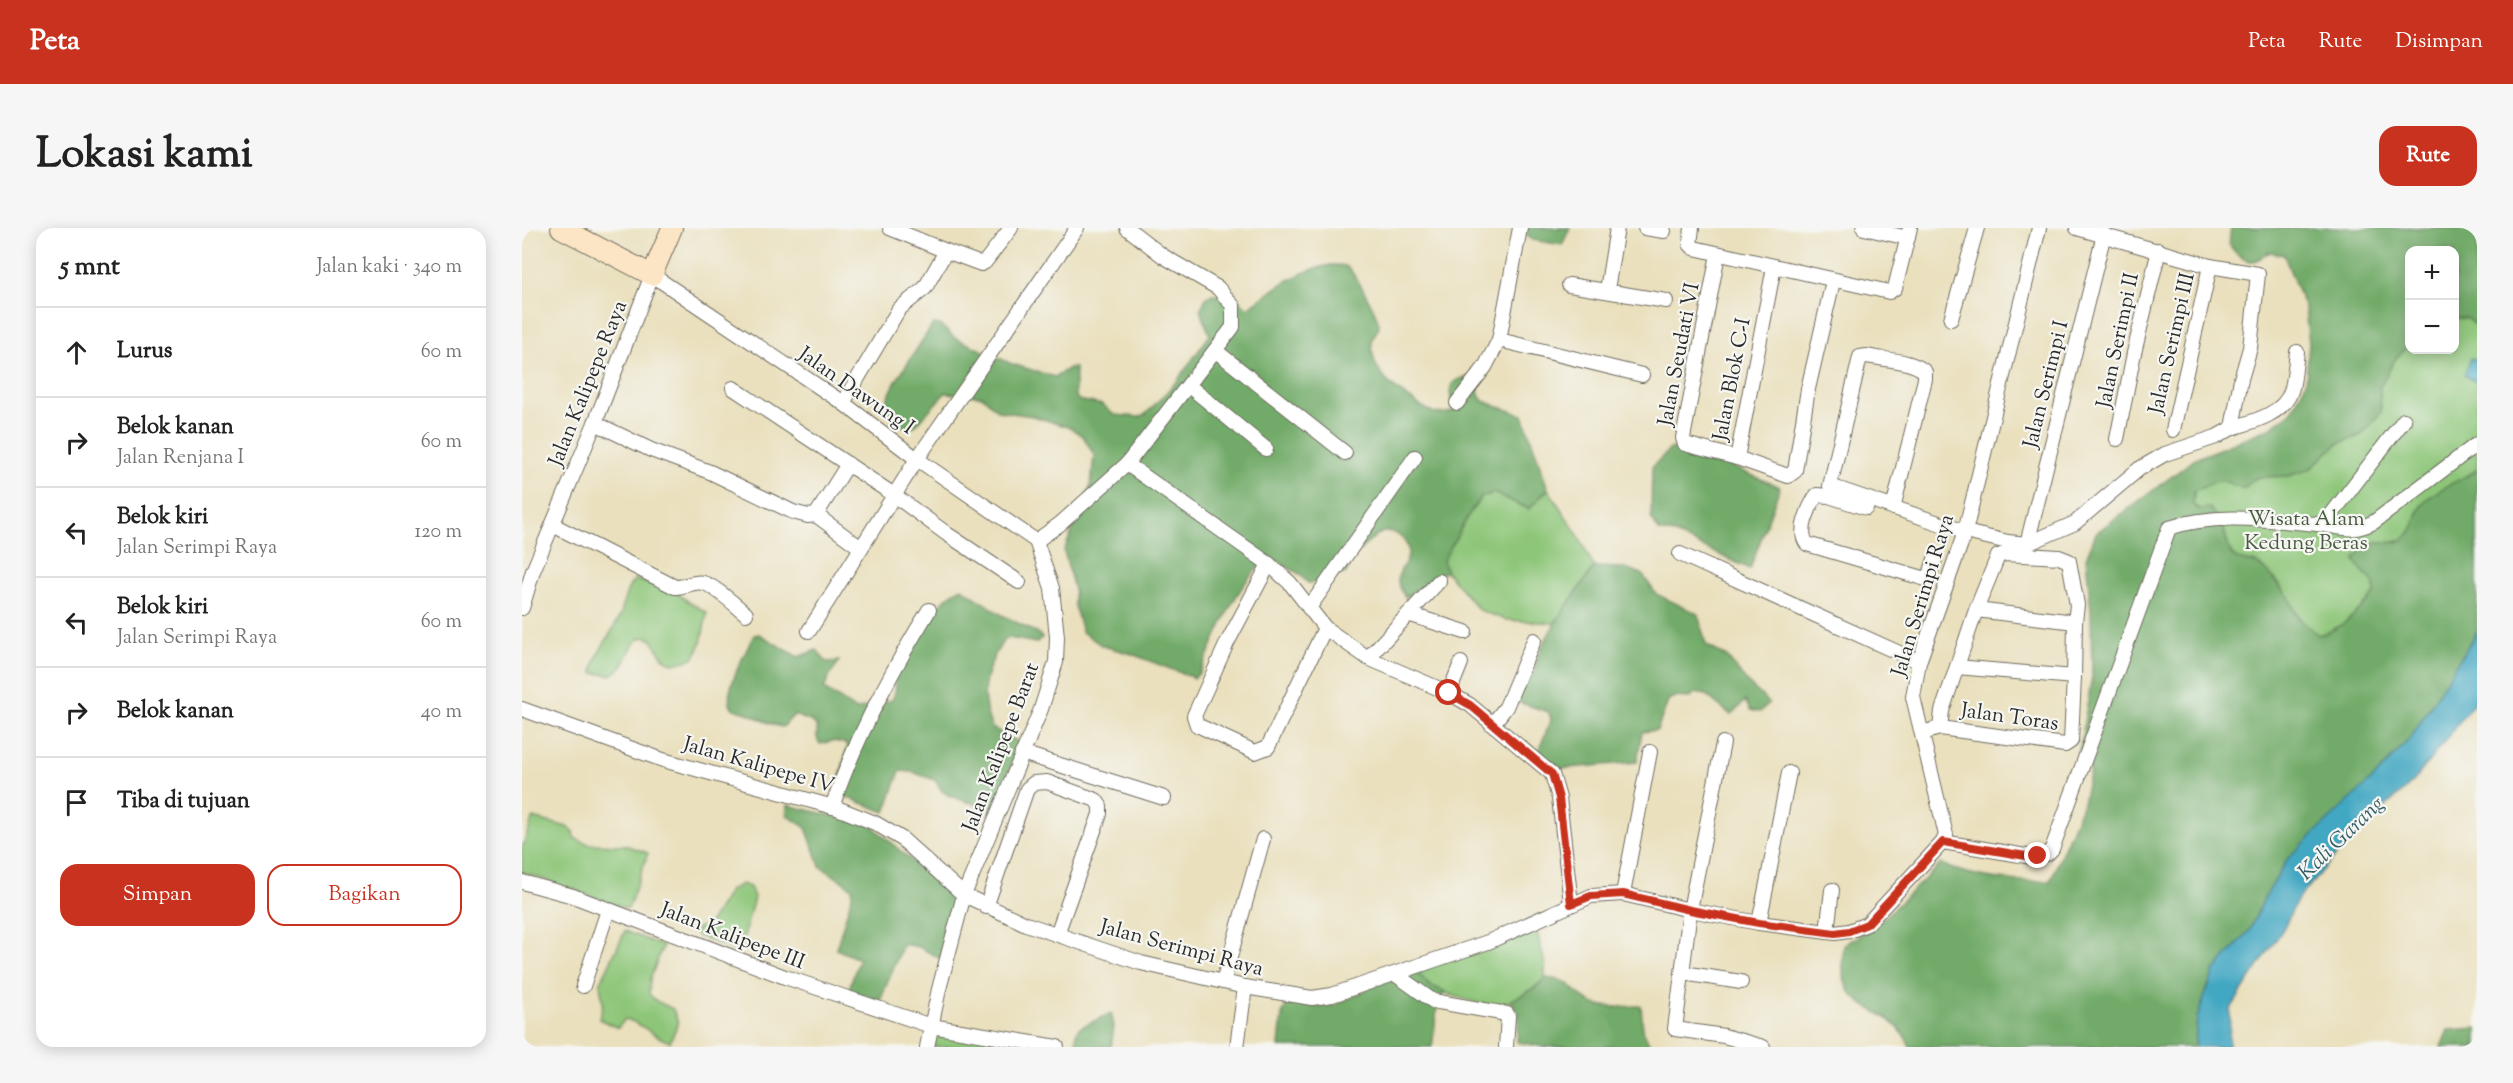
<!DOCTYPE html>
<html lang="id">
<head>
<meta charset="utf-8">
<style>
  body { margin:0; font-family:"Sorts Mill Goudy",serif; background:#f6f6f6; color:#222 }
  .controls { position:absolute; right:18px; top:18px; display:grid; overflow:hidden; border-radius:12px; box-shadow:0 3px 15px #0003 }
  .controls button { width:54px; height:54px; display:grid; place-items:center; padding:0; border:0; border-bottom:2px solid #e0e0e0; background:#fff; color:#222; font:30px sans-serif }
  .stop { position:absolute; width:18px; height:18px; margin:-14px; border:4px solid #c8321e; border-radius:50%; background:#fff }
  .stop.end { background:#c8321e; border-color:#fff; box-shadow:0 2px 6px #0008 }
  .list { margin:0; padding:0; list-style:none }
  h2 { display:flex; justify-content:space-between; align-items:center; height:78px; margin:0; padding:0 24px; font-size:26px }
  h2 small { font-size:20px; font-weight:400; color:#767676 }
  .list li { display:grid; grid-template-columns:39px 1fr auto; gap:18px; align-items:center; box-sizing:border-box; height:90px; padding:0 24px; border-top:2px solid #e0e0e0 }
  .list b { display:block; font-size:22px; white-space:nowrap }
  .list p { margin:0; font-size:20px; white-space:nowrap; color:#767676 }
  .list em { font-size:20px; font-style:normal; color:#767676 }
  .actions { display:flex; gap:12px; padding:18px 24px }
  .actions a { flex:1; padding:14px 0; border:2px solid #c8321e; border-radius:18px; text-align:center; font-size:21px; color:#c8321e }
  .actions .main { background:#c8321e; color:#fff }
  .icon { flex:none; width:33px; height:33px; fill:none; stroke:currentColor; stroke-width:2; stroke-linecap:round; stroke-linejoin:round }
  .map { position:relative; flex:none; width:1955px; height:819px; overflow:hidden; border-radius:18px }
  header { display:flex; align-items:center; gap:36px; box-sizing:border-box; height:84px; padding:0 30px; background:#c8321e; color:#fff }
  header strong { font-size:28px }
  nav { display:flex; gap:33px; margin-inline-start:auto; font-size:21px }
  .intro { display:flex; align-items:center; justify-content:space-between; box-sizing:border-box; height:144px; padding:0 36px }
  h1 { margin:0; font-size:42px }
  .button { padding:15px 27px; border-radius:18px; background:#c8321e; color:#fff; font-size:21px; font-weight:700 }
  main { display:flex; gap:36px; padding:0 36px }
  aside { flex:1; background:#fff; border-radius:18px; box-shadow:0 3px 15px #0003 }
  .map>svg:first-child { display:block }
</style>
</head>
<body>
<header>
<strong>Peta</strong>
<nav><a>Peta</a><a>Rute</a><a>Disimpan</a></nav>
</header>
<div class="intro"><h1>Lokasi kami</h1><a class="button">Rute</a></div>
<main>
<aside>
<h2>5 mnt<small>Jalan kaki · 340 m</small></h2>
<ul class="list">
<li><svg class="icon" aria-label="ahead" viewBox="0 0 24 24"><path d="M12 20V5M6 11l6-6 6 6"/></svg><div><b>Lurus</b></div><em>60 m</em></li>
<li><svg class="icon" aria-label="right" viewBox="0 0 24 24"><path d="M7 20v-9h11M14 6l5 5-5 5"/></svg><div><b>Belok kanan</b><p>Jalan Renjana I</p></div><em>60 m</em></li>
<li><svg class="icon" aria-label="left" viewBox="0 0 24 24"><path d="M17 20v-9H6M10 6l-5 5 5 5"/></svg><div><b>Belok kiri</b><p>Jalan Serimpi Raya</p></div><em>120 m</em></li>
<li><svg class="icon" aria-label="left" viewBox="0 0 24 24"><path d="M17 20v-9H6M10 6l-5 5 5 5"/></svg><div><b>Belok kiri</b><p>Jalan Serimpi Raya</p></div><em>60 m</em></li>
<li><svg class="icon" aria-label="right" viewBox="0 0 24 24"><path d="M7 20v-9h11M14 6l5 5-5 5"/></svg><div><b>Belok kanan</b></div><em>40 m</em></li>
<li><svg class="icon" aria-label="arrive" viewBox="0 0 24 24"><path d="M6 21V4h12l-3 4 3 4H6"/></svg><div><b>Tiba di tujuan</b></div></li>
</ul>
<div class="actions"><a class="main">Simpan</a><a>Bagikan</a></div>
</aside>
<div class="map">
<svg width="1955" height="819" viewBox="0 0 1955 819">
  <rect width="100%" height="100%" fill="#f6f6f2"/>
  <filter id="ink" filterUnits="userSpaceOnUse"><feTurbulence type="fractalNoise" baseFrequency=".0167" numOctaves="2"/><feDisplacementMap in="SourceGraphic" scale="12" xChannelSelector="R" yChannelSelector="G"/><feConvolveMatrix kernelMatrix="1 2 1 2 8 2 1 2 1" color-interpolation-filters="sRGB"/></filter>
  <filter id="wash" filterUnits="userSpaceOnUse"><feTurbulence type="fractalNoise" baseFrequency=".008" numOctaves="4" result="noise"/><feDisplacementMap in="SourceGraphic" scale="24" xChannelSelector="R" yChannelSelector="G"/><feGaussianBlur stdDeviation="1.35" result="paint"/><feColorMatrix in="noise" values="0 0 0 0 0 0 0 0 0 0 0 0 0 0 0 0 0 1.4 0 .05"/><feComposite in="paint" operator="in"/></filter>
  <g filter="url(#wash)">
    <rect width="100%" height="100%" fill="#eae0bd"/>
    <g fill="#8ec679" stroke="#5c7852" stroke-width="1.5">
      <path d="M1937,89l7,1 11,9v143c-16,10 -45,21 -55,35 -8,10 -5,25 -17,33 -21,13 -25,-9 -50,20l18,22 2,13c-15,17 -34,38 -57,42 -23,-12 -25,-37 -42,-54 -5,-6 -14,-15 -21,-18 -6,-2 -13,-1 -18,-4 -11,-7 -9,-24 -15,-33 -7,-11 -21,-14 -29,-22l1,-13 25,-11h33l7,-3 29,-1 22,-7 27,-25 24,-9 16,-17 3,-32 16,-28 13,-12 1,4h44l1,-32z"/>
      <path d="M1026,261l30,46 16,32 -39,56 -49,-3 -27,-10 -32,-38 -5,-11 27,-47 12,-17 13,-4 35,16z"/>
      <path d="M113,351l42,15 30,19 -6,30 -6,14c-5,2 -12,6 -18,6 -21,2 -19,-31 -36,-25 -10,4 -13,21 -19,28 -2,4 -7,6 -11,9l-18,-2c1,-22 21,-40 28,-60 4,-14 4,-23 14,-34z"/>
      <path d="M11,590l34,9 6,4 1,7 15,6 36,1 23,8 -20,56 -106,-37v-24z"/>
      <path d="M220,656l8,3 4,10 -14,55 -43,-16 -2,-7 14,-5 21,-34z"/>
      <path d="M1013,696l10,40v14c-13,13 -31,24 -49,27 -12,2 -57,-13 -68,-20 -4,-4 -8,-10 -12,-14z"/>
      <path d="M103,703l38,15 -13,33 -1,15 7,7 17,8 5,14 -8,19c-17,-5 -29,-20 -45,-23l-7,9 -19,-9 4,-15 -3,-20z"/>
      <path d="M414,798l99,21h-101z"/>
    </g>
    <g fill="#72ab69" stroke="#4e6b4a" stroke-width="1.5">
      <path d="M1005,0h43l-8,17 -29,-5 -6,-5z"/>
      <path d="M1709,0h246v99l-11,-9h-11l-1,-68h-44l-1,96 -13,12 -16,28 1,26 -20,23 -24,9 -27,25 -22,7 -29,1 -7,3 -7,8c-8,0 -12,-4 -19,-6 -10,-4 -23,5 -32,9l-1,13 5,5 12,-1 12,18 9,28 6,5 19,4 10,8 23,26 8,20 21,18c23,-4 42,-25 57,-42 1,-18 -18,-20 -20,-35 25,-29 29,-7 50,-20 12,-8 9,-22 17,-33 10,-14 39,-25 55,-35v161l-65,105 -148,163 -15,32 -35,40 -17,47 -2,29h-285c-20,-51 -77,-25 -66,-102l32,-20 65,-61c31,14 76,19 109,17l33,-78 7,-33 -11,-18 13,-75 -1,-66 -5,-53 10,-25 99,-74 77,-32 20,-16 14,-29 3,-39 -4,-34 -21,-54 -14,-3c-5,2 -8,6 -13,8 -11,5 -23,-8 -28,-16z"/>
      <path d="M809,37c4,0 10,0 14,1 9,4 34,50 34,60 -1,4 -5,8 -6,12 -3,9 0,19 3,27 9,19 24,27 40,38 14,9 22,14 38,8 -9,-28 -4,-32 24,-36 1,10 -3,17 5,26l40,14 25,74 -19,20 -35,-16 -13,4 -12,17 -26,47 4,11c-20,3 -26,19 -42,25 -3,-5 -7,-10 -7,-17 0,-10 9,-16 10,-26 2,-12 -12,-25 -24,-22 -6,1 -12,7 -16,11 -10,8 -18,17 -22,30l-31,10h-7l-10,-10 -28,-16c-37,29 -50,74 -70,115l-6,6 -62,-24 -29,-8 -21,-14 -8,-28v-14l-10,-39 27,-66 3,-30 -11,-19 -12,-8 -38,-12 -35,-5 -16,-15 -37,-3 -29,32 -6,3 -14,-4 -12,-18 12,-25 37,-57 7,1 15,13 57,26 43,13 14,-9h6v26l3,6 25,5 11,10 26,2 6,-3 31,-33 33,-46 -10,-25 6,-12 6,-4 24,4 12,10c26,-19 49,-38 83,-43z"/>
      <path d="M1149,220l51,15 58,24 -30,82 -75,-35 -16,-3 -8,-13 1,-51z"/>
      <path d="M1072,339l31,1 17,6 14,20 42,20 8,31 21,12 20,25 22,21 -9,9 -10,-2 -5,-9 -14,14 -25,-20 -11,-2 -5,5 -14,-1 -7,2 -12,31 -15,2 -5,30 -80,7 -19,-17 13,-32 -2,-8 -34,-11 20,-33 4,-16 16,-29z"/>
      <path d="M440,360l40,27 37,19 3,4 -6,5 -27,-5 -6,3c-19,30 -25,53 -11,87l29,15 -28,67 -43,-14 -8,-5 -7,-11 -23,-8 -12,-1 -15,41 -49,-19 12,-49 -15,-3 -13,3 -3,-6v-11l-4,-5 -19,-7 -11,12c-13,-2 -24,-9 -36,-14 -4,-2 -10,-2 -13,-4 -16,-11 14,-60 20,-74l5,-1 39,23 19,-7 9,12 13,-1 -10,16 -5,12 32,21 36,-10c5,-9 5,-17 1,-26 15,-25 42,-75 69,-86z"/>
      <path d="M265,577l84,20 82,72 6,8 -18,54 -22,-12 -16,-3 -23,57 -31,-12 10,-30 -23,-10 16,-53v-8l-32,-22 -14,-38 -19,-13z"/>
      <path d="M894,743l13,14 15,6 -7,18 -5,38h-153l3,-32 5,-11 29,3 20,-2 52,-26z"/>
      <path d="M1023,750c30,1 25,15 49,26 10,5 34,2 47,2l2,24 8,17h-107l-27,-5 2,-29 -9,-12 24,-12z"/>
      <path d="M589,785l3,13 -3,21h-34l-1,-13 3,-6z"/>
      <path d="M1955,800v19h-36l7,-17z"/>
    </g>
    <g fill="#42a7c2" stroke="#366976" stroke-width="1.5">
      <path d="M1949,130l6,3v18l-3,2 -10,-6z"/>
      <path d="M1955,403v68l-64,83 -61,55 -54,62 -15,30 -53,81 -1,37h-34l2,-29 17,-47 35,-40 15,-32 24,-41 93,-87 31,-35z"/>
    </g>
  </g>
  <g filter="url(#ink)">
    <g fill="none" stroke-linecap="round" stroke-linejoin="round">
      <g stroke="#6e6a5e" stroke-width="16">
        <g id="minor">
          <path d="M368,0l56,23"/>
          <path d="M1123,0l19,3"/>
          <path d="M1170,0l-2,16 4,4 195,44 6,-4 15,-60"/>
          <path d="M1342,0l44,10"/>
          <path d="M1196,26l-35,184 2,6 52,14"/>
          <path d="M1252,39l-37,191 51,18 7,-5 13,-82 25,-108"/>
          <path d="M1047,57l97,16"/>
          <path d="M1085,62l10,-62"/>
          <path d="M1429,91l26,-91"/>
          <path d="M977,112l21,-112"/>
          <path d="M694,123l129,102"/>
          <path d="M667,158l77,63"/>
          <path d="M211,160l161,107 53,39 72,48"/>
          <path d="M321,175l56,-94 26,-21 21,-37 35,13 4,-2 26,-34"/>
          <path d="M935,175l28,-36 14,-27 143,35"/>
          <path d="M73,195l56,27 59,22 83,40 15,4 8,-1 32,-51"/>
          <path d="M1710,200c20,-6 52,-14 59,-37 4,-12 4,-26 6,-39"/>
          <path d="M1651,202l37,-164"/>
          <path d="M1595,211l17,-86 25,-103"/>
          <path d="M605,236l142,100 21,19 35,45 43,30 81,35 21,12 82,69 7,24 12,106"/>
          <path d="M1344,280l-37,-12 -12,-1c-8,12 -20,37 -10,49l119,35 3,-1 6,-19"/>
          <path d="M1371,280l32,-129v-7c-12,-12 -41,-12 -58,-16l-7,1 -30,129 135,46 43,10 19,2 48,-21 64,-54 26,-15 51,-17 16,-9 9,-49 9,-31 8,-74 -48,-8 -133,-38"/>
          <path d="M294,287l45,33"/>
          <path d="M1802,296l80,-104"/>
          <path d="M31,297l122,62c10,1 18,-7 28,-4 11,2 33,23 43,31"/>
          <path d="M514,313l24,-17 67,-60 106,-137v-21l-15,-18 -55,-32 -36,-28"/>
          <path d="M1505,316l77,-310"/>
          <path d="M1158,326l239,108"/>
          <path d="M747,336l-42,79 -33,73 3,9 58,27 13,-5 57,-119"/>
          <path d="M0,380l11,-37 62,-148 57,-148 191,128 74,56 119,82"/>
          <path d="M787,380l106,-151"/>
          <path d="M886,386l57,18"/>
          <path d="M287,403l108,-172 160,-231"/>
          <path d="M846,430l71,-77"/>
          <path d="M1552,449l1,-55"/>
          <path d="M927,465l12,-30"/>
          <path d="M0,481l141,51 174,48 38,15 27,16 62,56 62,29 115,39 104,24 67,11 20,-3 156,-53 103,-46 32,-2 67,16 69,13 76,10 14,-2 18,-7 76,-82 3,-7 -33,-138 6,-35 46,-130 74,-304"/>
          <path d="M970,497l14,-18 28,-67"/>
          <path d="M1418,500l125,17 6,-4 3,-64 -117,-10"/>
          <path d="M1400,505l18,-5 2,-17 34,-101 22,-54 7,-2 54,3 10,4 8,44 -2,17 -99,-12"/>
          <path d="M1201,515l-33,167 -15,119 49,7 39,11"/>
          <path d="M500,525l142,45"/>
          <path d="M310,579c24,-70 58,-134 97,-197"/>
          <path d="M1421,614l89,15 15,-3 5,-5 117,-321c46,-16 100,-8 147,-4 24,2 34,10 58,-2l103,-78"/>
          <path d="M0,654l51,14 212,81 146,49 126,21"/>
          <path d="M1101,666l27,-142"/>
          <path d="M464,679l41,-118 7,-6 13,-1 49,18 4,6v8l-43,120"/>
          <path d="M1237,695l30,-150"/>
          <path d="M1305,704l5,-42"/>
          <path d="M1161,745l58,9"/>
          <path d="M873,746l38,27 74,13 1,2 -2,31"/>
          <path d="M701,754l40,-143"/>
          <path d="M61,758l25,-76"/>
          <path d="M405,819l12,-58 25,-94 77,-186 15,-47 1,-25 -5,-49 -16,-47"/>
          <path d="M715,819l8,-60"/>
        </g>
      </g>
      <g stroke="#6e6a5e" stroke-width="22">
        <path id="secondary" d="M39,0l91,47 20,-47"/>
      </g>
      <use href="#minor" stroke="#fff" stroke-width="14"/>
      <use href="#secondary" stroke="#fce5c4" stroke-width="20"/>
    </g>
  </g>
  <g fill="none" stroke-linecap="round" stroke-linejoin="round" filter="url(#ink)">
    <path stroke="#c8321e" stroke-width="8" d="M927,465l21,12 82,69 7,24 12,106 20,-8 32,-2 67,16 69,13 76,10 14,-2 18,-7 76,-82 89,15 6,-1"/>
  </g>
  <g text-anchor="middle" stroke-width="4.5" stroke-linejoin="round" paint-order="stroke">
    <g font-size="21" fill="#2b2b2b" stroke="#f6f6f2">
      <text transform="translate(1595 112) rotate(-78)" y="7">Jalan Serimpi II</text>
      <text transform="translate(1649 115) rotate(-77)" y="7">Jalan Serimpi III</text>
      <text transform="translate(1156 126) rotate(-79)" y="7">Jalan Seudati VI</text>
      <text transform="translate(1209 151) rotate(-79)" y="7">Jalan Blok C-I</text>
      <text transform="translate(65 155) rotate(-68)" y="7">Jalan Kalipepe Raya</text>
      <text transform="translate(1523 156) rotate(-76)" y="7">Jalan Serimpi I</text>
      <text transform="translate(335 162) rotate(35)" y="7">Jalan Dawung I</text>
      <text transform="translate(1400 367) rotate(-73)" y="7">Jalan Serimpi Raya</text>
      <text transform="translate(1488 488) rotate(8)" y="7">Jalan Toras</text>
      <text transform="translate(478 519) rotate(-69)" y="7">Jalan Kalipepe Barat</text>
      <text transform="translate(237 536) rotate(16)" y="7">Jalan Kalipepe IV</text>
      <text transform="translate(211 707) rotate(21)" y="7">Jalan Kalipepe III</text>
      <text transform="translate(660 719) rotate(15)" y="7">Jalan Serimpi Raya</text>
    </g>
    <g font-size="21" fill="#495a42" stroke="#f6f6f2">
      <text x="1784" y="297">Wisata Alam<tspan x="1784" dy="24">Kedung Beras</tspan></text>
    </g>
    <g font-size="22" font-style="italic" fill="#345d67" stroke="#f6f6f2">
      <text transform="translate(1818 609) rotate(-44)" y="8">Kali Garang</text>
    </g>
  </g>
</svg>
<div class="controls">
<button>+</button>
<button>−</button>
</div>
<div class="stop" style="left:927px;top:465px"></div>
<div class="stop end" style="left:1516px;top:628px"></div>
</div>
</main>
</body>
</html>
